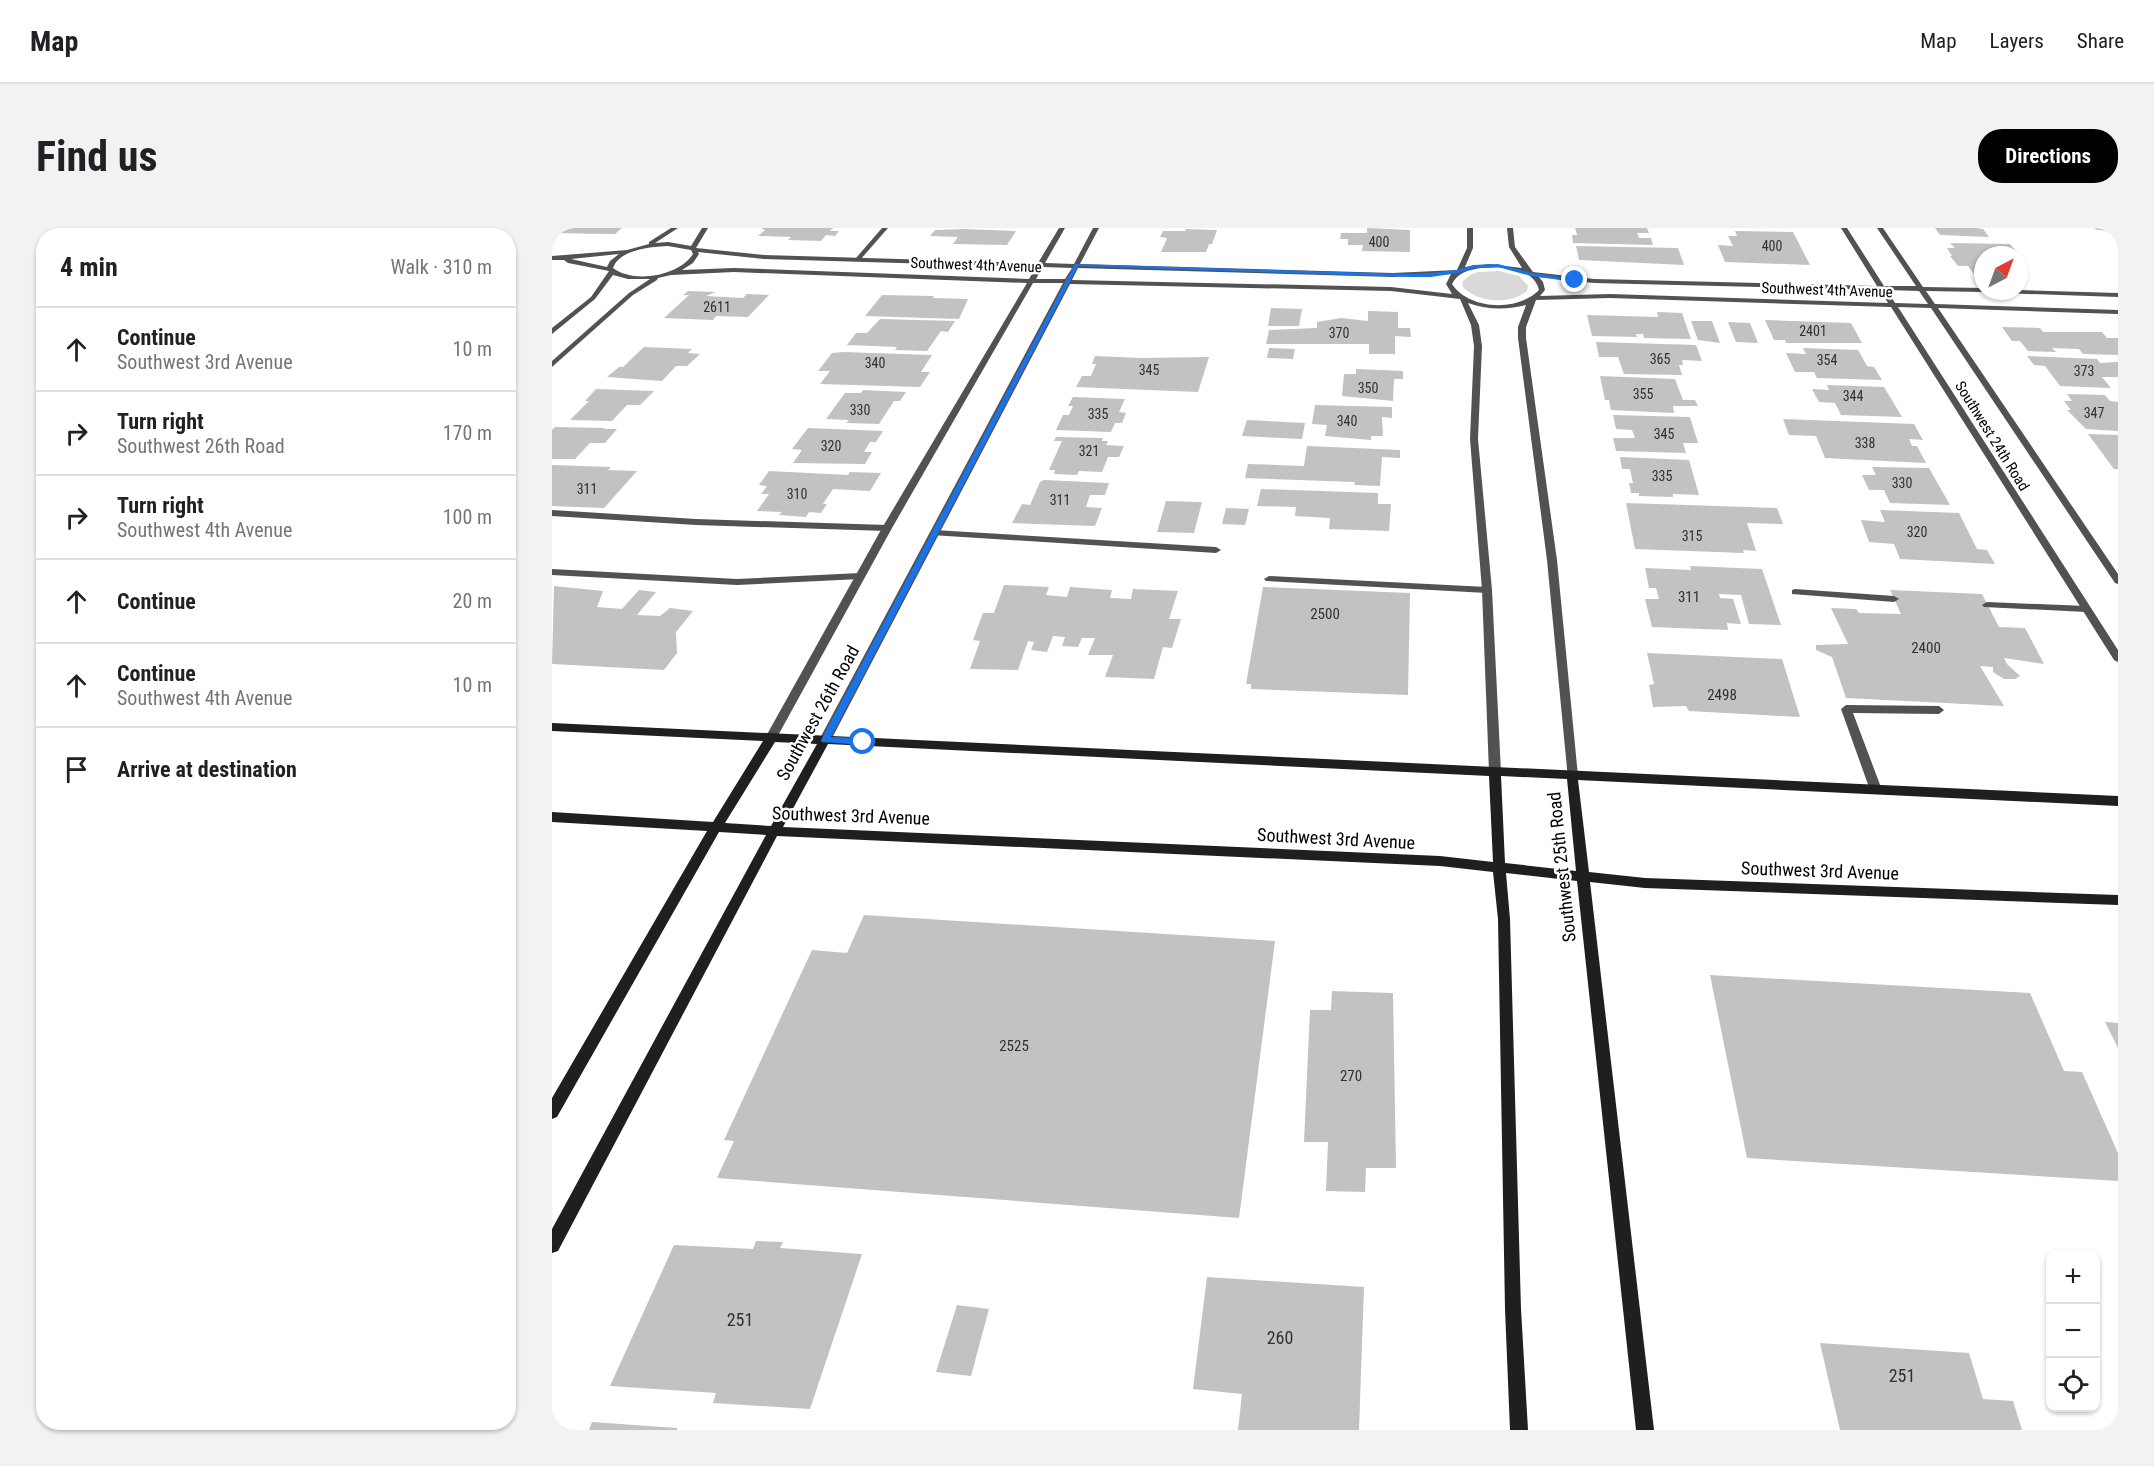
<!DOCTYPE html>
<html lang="en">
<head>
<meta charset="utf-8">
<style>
  body { margin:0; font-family:"Roboto Condensed",sans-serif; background:#f2f2f2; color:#202124 }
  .controls { position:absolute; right:18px; bottom:18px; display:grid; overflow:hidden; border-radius:12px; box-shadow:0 2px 4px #0004 }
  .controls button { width:54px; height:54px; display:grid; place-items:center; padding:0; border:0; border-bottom:2px solid #e0e0e0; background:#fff; color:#202124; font:30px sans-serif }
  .compass { position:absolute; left:1422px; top:18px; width:54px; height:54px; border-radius:50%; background:#fff; box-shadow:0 2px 4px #0004; rotate:41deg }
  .stop { position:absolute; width:18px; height:18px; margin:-14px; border:4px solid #1a73e8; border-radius:50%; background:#fff }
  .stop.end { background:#1a73e8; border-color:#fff; box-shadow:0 2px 6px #0008 }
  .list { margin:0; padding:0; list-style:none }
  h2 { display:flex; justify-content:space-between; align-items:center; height:78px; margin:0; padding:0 24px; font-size:26px }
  h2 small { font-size:20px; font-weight:400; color:#757577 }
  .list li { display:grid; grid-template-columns:39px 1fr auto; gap:18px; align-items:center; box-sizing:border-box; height:84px; padding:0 24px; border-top:2px solid #e0e0e0 }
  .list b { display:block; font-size:22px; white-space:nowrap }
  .list p { margin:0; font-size:20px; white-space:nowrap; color:#757577 }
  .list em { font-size:20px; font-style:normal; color:#757577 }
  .icon { flex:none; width:33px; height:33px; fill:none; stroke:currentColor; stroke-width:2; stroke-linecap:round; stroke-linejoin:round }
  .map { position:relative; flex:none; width:1566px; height:1202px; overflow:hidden; border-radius:24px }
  header { display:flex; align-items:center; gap:36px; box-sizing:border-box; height:84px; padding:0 30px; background:#fff; border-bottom:2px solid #e0e0e0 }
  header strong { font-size:28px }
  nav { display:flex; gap:33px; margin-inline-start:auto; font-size:21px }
  .intro { display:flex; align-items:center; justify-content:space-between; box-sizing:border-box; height:144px; padding:0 36px }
  h1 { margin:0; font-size:42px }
  .button { padding:15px 27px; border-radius:24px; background:#000; color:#fff; font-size:21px; font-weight:700 }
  main { display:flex; gap:36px; padding:0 36px }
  aside { flex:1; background:#fff; border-radius:24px; box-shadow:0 2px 4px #0004 }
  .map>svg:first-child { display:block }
</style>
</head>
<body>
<header>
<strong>Map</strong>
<nav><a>Map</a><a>Layers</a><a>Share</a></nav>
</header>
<div class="intro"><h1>Find us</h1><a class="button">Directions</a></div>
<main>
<aside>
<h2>4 min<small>Walk · 310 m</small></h2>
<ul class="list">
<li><svg class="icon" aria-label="ahead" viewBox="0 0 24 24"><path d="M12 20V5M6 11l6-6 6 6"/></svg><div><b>Continue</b><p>Southwest 3rd Avenue</p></div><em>10 m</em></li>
<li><svg class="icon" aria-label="right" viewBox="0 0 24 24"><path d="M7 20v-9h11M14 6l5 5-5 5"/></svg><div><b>Turn right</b><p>Southwest 26th Road</p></div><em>170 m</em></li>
<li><svg class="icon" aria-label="right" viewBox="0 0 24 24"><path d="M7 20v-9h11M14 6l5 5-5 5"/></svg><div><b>Turn right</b><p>Southwest 4th Avenue</p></div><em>100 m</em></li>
<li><svg class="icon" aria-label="ahead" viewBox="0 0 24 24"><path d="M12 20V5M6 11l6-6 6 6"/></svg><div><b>Continue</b></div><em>20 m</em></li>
<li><svg class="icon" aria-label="ahead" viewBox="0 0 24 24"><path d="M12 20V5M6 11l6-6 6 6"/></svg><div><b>Continue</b><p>Southwest 4th Avenue</p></div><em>10 m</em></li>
<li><svg class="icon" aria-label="arrive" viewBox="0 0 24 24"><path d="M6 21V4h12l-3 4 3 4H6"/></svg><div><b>Arrive at destination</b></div></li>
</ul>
</aside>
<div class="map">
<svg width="1566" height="1202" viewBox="0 0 1566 1202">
  <rect width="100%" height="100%" fill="#fff"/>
  <path fill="#d9d9d9" d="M947,43l20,5 9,10 -1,5c-17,14 -49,12 -64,-4l-1,-5 8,-7 8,-3z"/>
  <g fill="#c2c2c2">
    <path d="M0,0h70l-7,6h-11l-52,-1z"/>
    <path d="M209,0h72l-3,3h9l-4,5 -9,-1 -5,6 -33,-1 3,-3 -33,-1 7,-6z"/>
    <path d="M815,0l43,2v22l-48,-1 1,-6h-15v-6h-8l1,-6h26z"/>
    <path d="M1023,0h72l2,5h-12l2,5h12l2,7 -80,-2 -1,-8h5z"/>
    <path d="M1383,0h41l7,1 6,8 -49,-2z"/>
    <path d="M1542,0h24v7l-8,-4 -13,-1z"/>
    <path d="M634,1l31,1 -5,14h-3l-3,8h-45l6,-14 -7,-1 3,-6h22z"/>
    <path d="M383,2l28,-1 53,2 -9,14 -54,-1 5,-7 -28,-1z"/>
    <path d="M1183,3l58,1 17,33 -85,-3 -7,-17 15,1 -5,-10h9z"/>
    <path d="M1398,15l60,1 14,16h-5v-5h-36v19h-9l-6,-8h-10l-8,-10h2l-5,-8h8z"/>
    <path d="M1024,18l102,2 6,17 -105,-5z"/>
    <path d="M136,63l28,1 -10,4 37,2 4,-4 22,1 -21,22 -32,-1 -3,4 -49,-2 25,-23h-6z"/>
    <path d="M330,67l52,1 -1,2 35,1 -9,20 -94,-3z"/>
    <path d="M719,80l31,1 -3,17h-31z"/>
    <path d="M816,83l30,1v16h12l1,9 -16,-1v18h-26v-10h-103l3,-14 48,-2v-6l24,-4 27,3z"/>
    <path d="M1105,84l25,1 9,26 -47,-1 -1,-4h-7l1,3 -45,-1 -5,-21 71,2z"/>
    <path d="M328,91l75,2 -7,11 -7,-1 -14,20 -32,-1 2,-3 -50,-2 9,-12h11z"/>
    <path d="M1213,92l86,3 11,20h-76l-1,-3h-11z"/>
    <path d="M1139,93h21l8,22 -22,-3z"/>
    <path d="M1176,94l22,1 8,20 -22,-1z"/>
    <path d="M1450,99l38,1 3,4h59l5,6h11v17l-35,-1 -4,-5 -27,-1 4,4 -28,-1 -8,-10h-8z"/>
    <path d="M1044,114l100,3 6,16 -20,-1 1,5h-4l3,10 -58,-1 -6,-17h-19z"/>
    <path d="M92,119l48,2 -4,4 12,1 -13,12h-11l-14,15 -55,-4 12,-10h4z"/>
    <path d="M717,120l26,1 -2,10 -26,-1z"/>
    <path d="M1251,120l55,2 9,16 7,1 8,13 -65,-2 -3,-6h-19l-9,-19 20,1z"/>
    <path d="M292,124l88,3 -11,17h9l-10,15 -100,-3 10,-13h-12l14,-18z"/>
    <path d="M543,128l47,2 67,-1 -11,35 -122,-5 6,-11h9l5,-12h-4z"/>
    <path d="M1475,128l70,3 3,4 18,-1v15h-16l9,11 -51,-2 -15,-20 -11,-1z"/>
    <path d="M804,141l47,2v8h-9l-1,22 -51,-5 2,-22h12z"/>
    <path d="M1048,148l75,3 8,21h12l3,6h-25l1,7 -63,-3 -2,-10h-4z"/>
    <path d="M1275,157l57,2 18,30 -61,-2 -6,-12 -16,-1 -7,-13 17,1z"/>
    <path d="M44,161l58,2 -14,14h-13l-15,16 -42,-1 19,-19h-4z"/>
    <path d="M311,162l43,2 -6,9h-6l-15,23 -33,-1 3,-3 -23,-1 19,-26h16z"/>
    <path d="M1515,166l38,1 5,6 8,1v29l-32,-2 -19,-19h4l-7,-9h8z"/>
    <path d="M521,169l52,2 -6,13 7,1 -4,10h-7l-4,9 -55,-2 7,-15h6l4,-9h-5z"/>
    <path d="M763,177l77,2v11l-10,-1 1,19h-12v4l-46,-4 2,-11 -15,-1z"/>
    <path d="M1061,187l77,2 8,26h-15l3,10 -70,-2 -3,-13h22l-3,-8 -16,-1z"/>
    <path d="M1231,191l131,5 9,16 -14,-1 3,7h5l9,17 -101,-5 -9,-22 -27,-1z"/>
    <path d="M695,192l58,3 -3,16 -60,-3z"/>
    <path d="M3,199l50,1 -1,1h13l-12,14h-15l-15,16h-23v-29z"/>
    <path d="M256,200l75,3 -7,11h-6l-6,10h8l-7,12 -72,-1 9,-13 -10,-1z"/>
    <path d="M1536,206l30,1v34h-4z"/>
    <path d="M504,209l47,1 -1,3h6l-2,4 18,1 -5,11h-11l-6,15 -23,-1 -2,4 -23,-1 1,-4h-6l13,-29h-8z"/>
    <path d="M755,218l93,4v8l-18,-1 -2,29 -26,-1 1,-3 -110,-4 3,-14 56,2z"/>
    <path d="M1068,229l69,3 10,35 -26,-1v3l-34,-1v-3h-8l-2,-10h4l-3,-14h-8z"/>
    <path d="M0,237l59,2 -3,3 29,1 -33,37 -52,-2z"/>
    <path d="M1320,239l57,1 21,37 -60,-2 -6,-13h-15l-7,-15h14z"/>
    <path d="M217,243l79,4 2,-3 31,1 -11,18 -37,-2 -10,15h4l-6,9 -12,-1 -3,5 -27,-2 3,-3 -25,-1 12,-17h-8l6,-8 -8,-1z"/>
    <path d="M492,252l65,3 -4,12h-15l-4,12 16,1 -7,18 -83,-3 10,-19 8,1 10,-23z"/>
    <path d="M709,261l117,4v11h13l-2,27 -60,-2 1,-11 -35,-2 1,-9 -39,-1z"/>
    <path d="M614,273l36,1 -8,31 -37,-1z"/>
    <path d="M1074,275l151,5 6,16 -36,-1 9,28 -13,-1 1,3 -109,-4z"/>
    <path d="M674,280l23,1 -4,16 -23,-1z"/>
    <path d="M1328,282l79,3 18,36 10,1 8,14 -95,-5 -6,-15 -25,-2 -8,-22 24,2z"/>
    <path d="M1138,338l72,3 19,56 -32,-1 -8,-29 -22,-1 1,4 13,1 8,25 -14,-1 1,7 -76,-3 -7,-28h14l-3,-11h-7l-4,-20 46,2z"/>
    <path d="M452,357l45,2 -3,8 21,2 3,-10 42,3 -2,8 21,1 2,-10 45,2 -9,28h12l-9,29 -9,-1 -9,32 -49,-2 8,-22h-25l7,-17h-13l-4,9 -16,-1 3,-9 -12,-1 -6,16 -16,-2 3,-8 -6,-1 -10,29 -48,-1 10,-28 -7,-1 10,-27h11z"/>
    <path d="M2,358l49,5 -6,16 25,2 17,-19 17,2 -19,23 23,1 10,-8 23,3 -17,21 1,21 -13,17 -112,-6z"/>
    <path d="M711,359l147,6 -2,102 -157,-6v-5h-5z"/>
    <path d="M1338,362l92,4 17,33 26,1 19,36 -40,-6 3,6 13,12 -5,3h-11l-11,-7v-5l-13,-1 24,40 -158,-8 -14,-41 -16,-7v-5l32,-1 -17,-36 25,1 3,4 42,1z"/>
    <path d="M1095,425l135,6 18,58 -111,-6 -3,-5 -33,1 -4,-22 5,-1z"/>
    <path d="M312,687l411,26 -36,277 -522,-40 17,-37 -10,-1 88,-190 35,3z"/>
    <path d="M1158,747l320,18 34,78 18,1 36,81v28l-371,-23z"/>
    <path d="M780,763l61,2 3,175h-30l-1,24 -39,-1 2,-49h-24l6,-132h21z"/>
    <path d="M1553,794l13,1v25z"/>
    <path d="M204,1013l27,1 -3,6 82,6 -52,155 -97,-6 3,-10 -106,-7 64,-141 79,4z"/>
    <path d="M655,1049l157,10 -5,143h-121l4,-36 -49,-5z"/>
    <path d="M405,1077l32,4 -18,67 -35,-4z"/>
    <path d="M1268,1115l149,10 14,46 30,2 9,29h-182z"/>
    <path d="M40,1194l85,6v2h-88z"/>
  </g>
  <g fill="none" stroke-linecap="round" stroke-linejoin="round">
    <g fill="#525252" fill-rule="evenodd">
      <path d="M330,0h6l-28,32h-4v-2z"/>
      <path d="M0,282l144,9 191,6 5,3 -5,3 -191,-6 -144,-9z"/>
      <path d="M382,302l282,17 5,3 -5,3 -285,-18v-4z"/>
      <path d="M0,341l185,10 123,-6 5,3 -5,3 -123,6 -185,-10z"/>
      <path d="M717,348l218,11 5,3 -5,3 -221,-12 -2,-2z"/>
      <path d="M1243,361l99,7 5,3 -5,3 -102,-8v-4z"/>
      <path d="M1435,374l99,4 5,3 -5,3 -102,-5 -2,-2z"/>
      <path d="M1294,477l93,1 5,4 -5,4 -86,-1 29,77 -6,4 -6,-4 -29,-81z"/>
    </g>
    <g fill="#525252" fill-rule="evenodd">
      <path d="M119,0h7l-23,15 13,-1 23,4 11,-18h6l-12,20 68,7 274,8 21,-35h6l-20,35 29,1 19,-36h6l-19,36 313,9 64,-3 10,-22v-20h6v20l-8,19 24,-3 33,4 -13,-21 -2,-19h6l2,19 18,25 61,7 283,7 -36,-58h6l37,58h32l-39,-58h6l40,59 60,1v3h3l-3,1 -57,-1 9,13 183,6v4l-180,-6 180,266v10l-3,-1 -184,-275 -33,-1 220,343v12l-4,-2 -223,-353 -281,-9 -74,2 -10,27v11l31,222 21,216 -2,3h-8l-21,-219 -29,-222v-11l8,-22c-19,5 -38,5 -58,-2l11,22 3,21 -4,93 14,151 9,182 -2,3h-8l-2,-3 -7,-182 -12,-151 4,-93 -3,-21 -11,-26 -69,-8 -321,-7 -239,456 -6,4 -4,-1 -2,-3 244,-457h-30l-141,245 -117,213 -4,1 -6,-4 117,-210 145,-245 -293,-11 -63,3 -13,3 -1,2 -24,15 -81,72v-6l77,-68 21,-14h-22l-15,-4 -18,24 -43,35v-6l39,-31 18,-26 -41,-8 -4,-3h-12v-4l75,-6 22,-6v-2zM116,18l23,4 2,4c-14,22 -59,30 -80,14 7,-19 38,-21 55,-22zM146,24l66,7 272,8 -7,12 -295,-11 -52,2 11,-7 6,-9zM67,26l-9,7 -3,6 -36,-8zM491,39l29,1 -7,11h-29zM526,40l315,9 58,-3 -5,10 6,10 -61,-7 -319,-7zM929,40c20,-1 52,-2 58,22 -21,22 -70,20 -87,-6 6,-12 17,-14 29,-16zM987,49l55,6 286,7 8,13 -278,-9 -70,2 5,-6 -2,-8zM1335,62l32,1 9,13 -33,-1z"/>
      <path d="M1467,62l99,3v4l-117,-4 -3,-2z"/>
    </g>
    <path fill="#1f1f1f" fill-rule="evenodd" d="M0,495l1566,73v10l-540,-26 11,92 56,6 473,17v10l-473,-17 -55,-6 64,548h-18l-59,-549 -71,-8 4,46 11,390 7,121h-18l-5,-121 -7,-390 -5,-47 -53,-6 -663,-30 -219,415 -6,2v-24l214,-394 -47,-3 -162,285 -5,2v-21l155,-267 -155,-9v-10l161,10 50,-81 -211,-10zM223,514l42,2 -46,82 -46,-3zM276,516l661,32 4,86 -53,-6 -657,-29zM949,548l66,3 9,92 -71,-8z"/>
  </g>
  <path fill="#1a73e8" d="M523,36l334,10 22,-1 26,-3 16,-5 25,-1 34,9 46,7 -3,2 -44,-6 -33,-9 -24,1 -16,5 -27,4h-22l-331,-11 -247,471 32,1 4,4 -4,3 -41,-3 -1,-2z"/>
  <g text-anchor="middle" stroke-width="5" stroke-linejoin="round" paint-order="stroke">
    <g font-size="14" fill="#303030">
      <text x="827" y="19">400</text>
      <text x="1220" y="23">400</text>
      <text x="165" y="84">2611</text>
      <text x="1261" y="108">2401</text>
      <text x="787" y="110">370</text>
      <text x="1108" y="136">365</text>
      <text x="1275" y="137">354</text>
      <text x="323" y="140">340</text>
      <text x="597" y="147">345</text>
      <text x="1532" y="148">373</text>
      <text x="816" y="165">350</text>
      <text x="1091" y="171">355</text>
      <text x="1301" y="173">344</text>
      <text x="308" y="187">330</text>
      <text x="1542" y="190">347</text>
      <text x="546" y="191">335</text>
      <text x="795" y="198">340</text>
      <text x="1112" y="211">345</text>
      <text x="1313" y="220">338</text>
      <text x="279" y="223">320</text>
      <text x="537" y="228">321</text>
      <text x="1110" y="253">335</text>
      <text x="1350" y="260">330</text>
      <text x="35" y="266">311</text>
      <text x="245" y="271">310</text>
      <text x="508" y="277">311</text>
      <text x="1365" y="309">320</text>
      <text x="1140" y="313">315</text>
    </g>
    <g font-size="15" fill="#000" stroke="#fff">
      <text transform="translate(424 37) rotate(2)" y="5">Southwest 4th Avenue</text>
      <text transform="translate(1275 62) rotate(2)" y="5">Southwest 4th Avenue</text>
      <text transform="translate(1440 208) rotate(58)" y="5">Southwest 24th Road</text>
    </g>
    <g font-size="15" fill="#303030">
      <text x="1137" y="374">311</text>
      <text x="773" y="391">2500</text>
      <text x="1374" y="425">2400</text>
      <text x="1170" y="472">2498</text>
      <text x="462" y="823">2525</text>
      <text x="799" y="853">270</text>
    </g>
    <g font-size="18" fill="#000" stroke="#fff">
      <text transform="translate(266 485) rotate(-61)" y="6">Southwest 26th Road</text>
      <text transform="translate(299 588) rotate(2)" y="6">Southwest 3rd Avenue</text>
      <text transform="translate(784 611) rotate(3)" y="6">Southwest 3rd Avenue</text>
      <text transform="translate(1010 639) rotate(-96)" y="6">Southwest 25th Road</text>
      <text transform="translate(1268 643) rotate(2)" y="6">Southwest 3rd Avenue</text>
    </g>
    <g font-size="18" fill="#303030">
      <text x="188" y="1098">251</text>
      <text x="728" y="1116">260</text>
      <text x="1350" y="1154">251</text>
    </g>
  </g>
</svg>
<div class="controls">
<button>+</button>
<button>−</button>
<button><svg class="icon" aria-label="locate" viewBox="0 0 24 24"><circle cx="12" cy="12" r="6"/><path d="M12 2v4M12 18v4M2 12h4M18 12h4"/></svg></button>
</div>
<svg class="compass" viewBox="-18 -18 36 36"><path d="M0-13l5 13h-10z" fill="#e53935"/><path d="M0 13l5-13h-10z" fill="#757577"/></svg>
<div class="stop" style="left:311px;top:514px"></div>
<div class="stop end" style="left:1023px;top:52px"></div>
</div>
</main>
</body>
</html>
